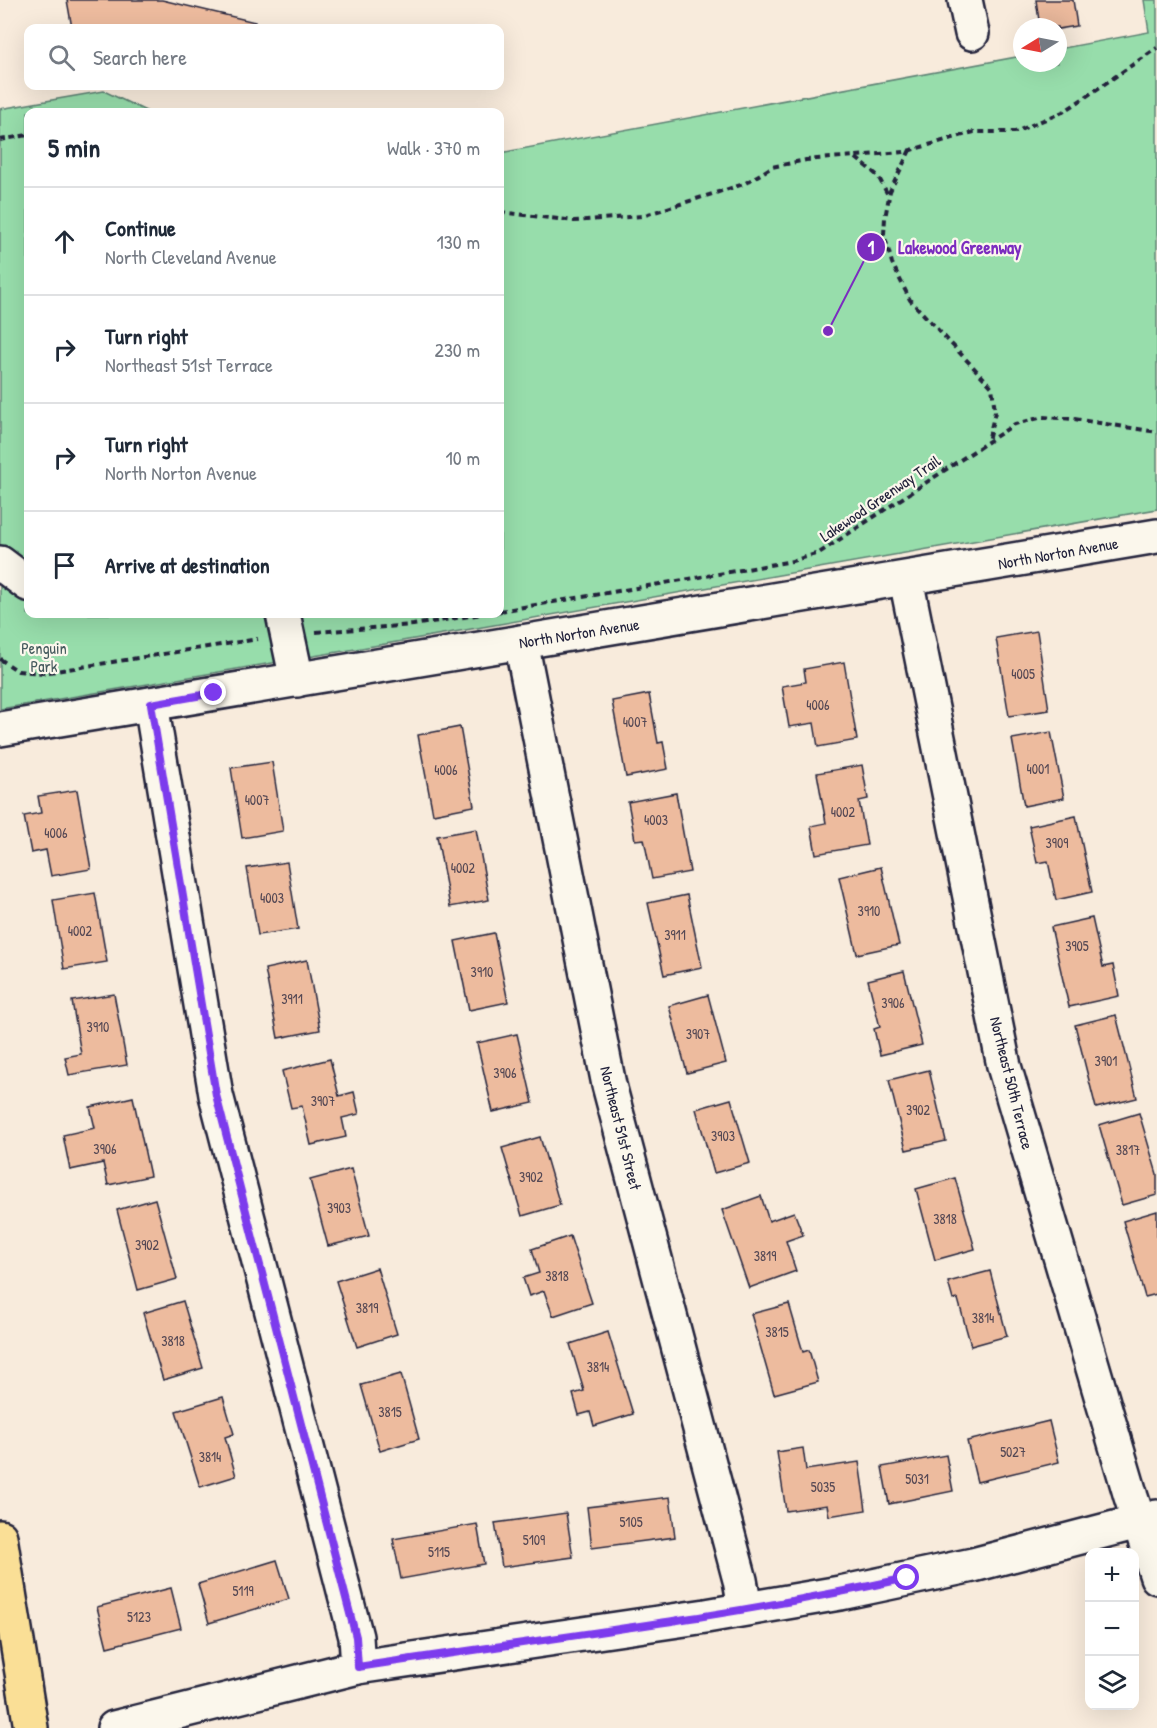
<!DOCTYPE html>
<html lang="en">
<head>
<meta charset="utf-8">
<style>
  body { margin:0; font-family:"Patrick Hand",sans-serif; background:#f2f2f3; color:#1f2937 }
  .controls { position:absolute; right:18px; bottom:18px; display:grid; overflow:hidden; border-radius:12px; box-shadow:0 6px 24px #0002 }
  .controls button { width:54px; height:54px; display:grid; place-items:center; padding:0; border:0; border-bottom:2px solid #e0e1e3; background:#fff; color:#1f2937; font:30px sans-serif }
  .compass { position:absolute; left:1013px; top:18px; width:54px; height:54px; border-radius:50%; background:#fff; box-shadow:0 6px 24px #0002; rotate:260deg }
  .stop { position:absolute; width:18px; height:18px; margin:-14px; border:4px solid #7c3aed; border-radius:50%; background:#fff }
  .stop.end { background:#7c3aed; border-color:#fff; box-shadow:0 2px 6px #0008 }
  .list { margin:0; padding:0; list-style:none }
  h2 { display:flex; justify-content:space-between; align-items:center; height:78px; margin:0; padding:0 24px; font-size:26px }
  h2 small { font-size:20px; font-weight:400; color:#747a83 }
  .list li { display:grid; grid-template-columns:39px 1fr auto; gap:18px; align-items:center; box-sizing:border-box; height:108px; padding:0 24px; border-top:2px solid #e0e1e3 }
  .list b { display:block; font-size:22px; white-space:nowrap }
  .list p { margin:0; font-size:20px; white-space:nowrap; color:#747a83 }
  .list em { font-size:20px; font-style:normal; color:#747a83 }
  .icon { flex:none; width:33px; height:33px; fill:none; stroke:currentColor; stroke-width:2; stroke-linecap:round; stroke-linejoin:round }
  .map { position:relative; flex:none; width:1157px; height:1728px; overflow:hidden }
  .search { position:absolute; background:#fff; box-shadow:0 6px 24px #0002; left:24px; top:24px; width:480px; height:66px; display:flex; align-items:center; gap:15px; box-sizing:border-box; padding:0 21px; border-radius:12px; color:#747a83; font-size:22px }
  .panel { position:absolute; background:#fff; box-shadow:0 6px 24px #0002; left:24px; top:108px; width:480px; height:510px; border-radius:12px }
  .map>svg:first-child { display:block }
</style>
</head>
<body>
<div class="map">
<svg width="1157" height="1728" viewBox="0 0 1157 1728">
  <rect width="100%" height="100%" fill="#f8ebdc"/>
  <filter id="ink" filterUnits="userSpaceOnUse"><feTurbulence type="fractalNoise" baseFrequency=".0167" numOctaves="2"/><feDisplacementMap in="SourceGraphic" scale="12" xChannelSelector="R" yChannelSelector="G"/><feConvolveMatrix kernelMatrix="1 2 1 2 8 2 1 2 1" color-interpolation-filters="sRGB"/></filter>
  <g filter="url(#ink)">
    <path fill="#97ddab" stroke="#5c8073" stroke-width="1.5" d="M1144,0h13v509l-772,135 -385,65v-600l104,-18 44,21h-120v502h472v-461l522,-97v7h36v-14l91,-17z"/>
    <g fill="#edbb9e" stroke="#22223b" stroke-width="1.5">
      <path d="M67,0h95l93,22 -2,6h-181z"/>
      <path d="M1036,0h37l4,26 -19,3v-2h-18z"/>
      <path d="M1037,631l12,79 -40,6 -13,-78z"/>
      <path d="M844,662l13,78 -39,7 -4,-24 -25,4 -7,-41 24,-4 -2,-13z"/>
      <path d="M649,694l9,49 5,-1 5,27 -42,8 -14,-76z"/>
      <path d="M460,727l14,79 -41,8 -15,-79z"/>
      <path d="M1051,732l13,66 -40,8 -12,-67z"/>
      <path d="M272,762l11,69 -41,7 -11,-70z"/>
      <path d="M862,765l6,34 -9,2 8,44 -51,9 -5,-28 15,-3 -9,-50z"/>
      <path d="M77,790l14,79 -40,7 -5,-26 -15,3 -7,-37 17,-3 -3,-17z"/>
      <path d="M676,793l14,79 -38,7 -8,-40 -9,1 -7,-38z"/>
      <path d="M1076,816l16,76 -36,8 -8,-39 -11,2 -8,-37z"/>
      <path d="M476,829l13,71 -39,7 -13,-71z"/>
      <path d="M287,862l11,67 -40,6 -11,-67z"/>
      <path d="M881,867l18,78 -42,9 -18,-77z"/>
      <path d="M95,893l12,69 -43,7 -11,-69z"/>
      <path d="M687,895l15,72 -38,8 -16,-72z"/>
      <path d="M1092,918l11,49 10,-2 6,31 -50,11 -18,-80z"/>
      <path d="M494,933l14,69 -39,8 -14,-69z"/>
      <path d="M307,960l13,70 -42,8 -13,-69z"/>
      <path d="M904,971l18,74 -42,10 -6,-26 6,-2 -12,-47z"/>
      <path d="M114,994l13,71 -58,10 -4,-18 16,-3 -9,-53z"/>
      <path d="M708,995l18,68 -39,10 -18,-67z"/>
      <path d="M1116,1015l21,83 -41,10 -21,-83z"/>
      <path d="M517,1034l16,69 -40,9 -16,-69z"/>
      <path d="M330,1059l9,37 15,-4 5,22 -17,4 4,19 -35,8 -9,-39 -11,2 -9,-37z"/>
      <path d="M929,1070l17,71 -40,9 -17,-70z"/>
      <path d="M133,1097l17,79 -42,9 -5,-22 -33,7 -7,-35 32,-7 -5,-21z"/>
      <path d="M731,1099l19,64 -36,10 -18,-64z"/>
      <path d="M1139,1113l18,61v21l-35,10 -23,-80z"/>
      <path d="M540,1137l20,68 -38,11 -20,-68z"/>
      <path d="M351,1169l18,67 -41,10 -18,-66z"/>
      <path d="M955,1178l20,71 -40,11 -19,-71z"/>
      <path d="M761,1196l8,25 25,-9 9,23 -17,6 10,30 -47,17 -27,-78z"/>
      <path d="M155,1199l22,80 -39,11 -21,-80z"/>
      <path d="M1157,1211v83l-12,3 -22,-76z"/>
      <path d="M570,1236l22,67 -39,13 -9,-25 -15,5 -6,-18 16,-5 -7,-24z"/>
      <path d="M377,1268l20,66 -40,13 -21,-66z"/>
      <path d="M990,1271l17,65 -36,10 -13,-47 -5,1 -5,-18z"/>
      <path d="M183,1301l20,67 -40,12 -20,-67z"/>
      <path d="M789,1304l14,48 6,-2 9,32 -44,12 -23,-80z"/>
      <path d="M608,1332l25,82 -39,12 -4,-14 -11,3 -6,-21 11,-3 -14,-47z"/>
      <path d="M401,1374l18,65 -39,12 -19,-66z"/>
      <path d="M223,1397l11,37 -9,3 11,39 -36,11 -24,-76z"/>
      <path d="M1049,1421l10,41 -82,20 -10,-41z"/>
      <path d="M803,1448l3,22 53,-8 7,48 -37,6 -2,-11 -41,6 -9,-59z"/>
      <path d="M946,1455l7,36 -64,13 -7,-37z"/>
      <path d="M670,1497l5,40 -83,11 -5,-41z"/>
      <path d="M566,1513l7,44 -71,10 -7,-44z"/>
      <path d="M477,1524l7,40 -83,15 -8,-40z"/>
      <path d="M277,1560l12,39 -80,24 -11,-39z"/>
      <path d="M171,1588l10,40 -74,19 -10,-40z"/>
    </g>
    <g fill="none" stroke-linecap="round" stroke-linejoin="round">
      <g stroke="#22223b" stroke-width="38">
        <g id="minor">
          <path d="M965,0l7,33"/>
          <path d="M0,563l28,21"/>
          <path d="M906,579l98,487 127,431 26,80"/>
          <path d="M283,614l14,66"/>
          <path d="M521,642l88,443 131,495 5,28"/>
          <path d="M151,704l65,391 140,542 2,30"/>
          <path d="M0,729l1157,-193"/>
          <path d="M114,1728l244,-61 348,-51 134,-23 133,-28 184,-48"/>
        </g>
      </g>
      <g stroke="#22223b" stroke-width="38">
        <path id="major" d="M0,1537l31,191"/>
      </g>
      <g stroke="#22223b" stroke-width="4" stroke-dasharray="6 4.5" stroke-linecap="butt">
        <path d="M0,140l28,-5"/>
        <path d="M910,150l-20,41 -5,27 -1,16 8,29 18,37 82,87 3,25 -7,29"/>
        <path d="M856,158l22,18 11,21"/>
        <path d="M500,212l74,9 68,-5 102,-32 28,-17 34,-7 98,-8 70,-20h41l50,-21 92,-63"/>
        <path d="M500,611l224,-38 68,-12 27,-8 196,-129 28,-7 31,2 83,13"/>
        <path d="M316,632l97,-7 69,-11"/>
        <path d="M0,659l18,12 25,2 215,-34"/>
      </g>
      <use href="#minor" stroke="#fbf7ec" stroke-width="33"/>
      <use href="#major" stroke="#fadf96" stroke-width="33"/>
    </g>
  </g>
  <g fill="none" stroke-linecap="round" stroke-linejoin="round" filter="url(#ink)">
    <path stroke="#7c3aed" stroke-width="8" d="M214,693l-63,11 65,391 140,542 2,30c183,-28 368,-49 549,-89"/>
  </g>
  <g text-anchor="middle" stroke-width="4.5" stroke-linejoin="round" paint-order="stroke">
    <g font-size="14" fill="#554854">
      <text x="1023" y="679">4005</text>
      <text x="818" y="710">4006</text>
      <text x="635" y="727">4007</text>
      <text x="1038" y="774">4001</text>
      <text x="446" y="775">4006</text>
      <text x="257" y="805">4007</text>
      <text x="843" y="817">4002</text>
      <text x="656" y="825">4003</text>
      <text x="56" y="838">4006</text>
      <text x="1057" y="848">3909</text>
      <text x="463" y="873">4002</text>
      <text x="272" y="903">4003</text>
      <text x="869" y="916">3910</text>
      <text x="80" y="936">4002</text>
      <text x="675" y="940">3911</text>
      <text x="1077" y="951">3905</text>
      <text x="482" y="977">3910</text>
      <text x="292" y="1004">3911</text>
      <text x="893" y="1008">3906</text>
      <text x="98" y="1032">3910</text>
      <text x="698" y="1039">3907</text>
      <text x="1106" y="1066">3901</text>
      <text x="505" y="1078">3906</text>
      <text x="323" y="1106">3907</text>
      <text x="918" y="1115">3902</text>
      <text x="723" y="1141">3903</text>
      <text x="105" y="1154">3906</text>
      <text x="1128" y="1155">3817</text>
      <text x="531" y="1182">3902</text>
      <text x="339" y="1213">3903</text>
      <text x="945" y="1224">3818</text>
      <text x="147" y="1250">3902</text>
      <text x="765" y="1261">3819</text>
      <text x="557" y="1281">3818</text>
      <text x="367" y="1313">3819</text>
      <text x="983" y="1323">3814</text>
      <text x="777" y="1337">3815</text>
      <text x="173" y="1346">3818</text>
      <text x="598" y="1372">3814</text>
      <text x="390" y="1417">3815</text>
      <text x="1013" y="1457">5027</text>
      <text x="210" y="1462">3814</text>
      <text x="917" y="1484">5031</text>
      <text x="823" y="1492">5035</text>
      <text x="631" y="1527">5105</text>
      <text x="534" y="1545">5109</text>
      <text x="439" y="1557">5115</text>
      <text x="243" y="1596">5119</text>
      <text x="139" y="1622">5123</text>
    </g>
    <g font-size="16" fill="#22223b" stroke="#fbf7ec">
      <text transform="translate(880 498) rotate(-34)" y="6">Lakewood Greenway Trail</text>
      <text transform="translate(1058 553) rotate(-10)" y="6">North Norton Avenue</text>
      <text transform="translate(579 633) rotate(-9)" y="6">North Norton Avenue</text>
      <text transform="translate(1012 1083) rotate(76)" y="6">Northeast 50th Terrace</text>
      <text transform="translate(621 1128) rotate(76)" y="6">Northeast 51st Street</text>
    </g>
    <g font-size="16" fill="#455a5d" stroke="#fbf7ec">
      <text x="44" y="654">Penguin<tspan x="44" dy="18">Park</tspan></text>
    </g>
  </g>
  <path fill="none" stroke="#7b2cbf" stroke-width="2" d="M828 331L871 247"/>
  <g fill="#7b2cbf" stroke="#fbf7ec" stroke-width="2">
    <circle cx="828" cy="331" r="6"/>
    <circle cx="871" cy="247" r="15"/>
  </g>
  <g font-size="18" text-anchor="middle" font-weight="bold" fill="#fff">
    <text x="871" y="254">1</text>
  </g>
  <g font-size="18" text-anchor="middle" font-weight="bold" fill="#7b2cbf" stroke="#fbf7ec" stroke-width="4.5" stroke-linejoin="round" paint-order="stroke">
    <text x="960" y="254">Lakewood Greenway</text>
  </g>
</svg>
<div class="controls">
<button>+</button>
<button>−</button>
<button><svg class="icon" aria-label="layers" viewBox="0 0 24 24"><path d="M12 4l9 5-9 5-9-5zM3 14l9 5 9-5"/></svg></button>
</div>
<svg class="compass" viewBox="-18 -18 36 36"><path d="M0-13l5 13h-10z" fill="#e53935"/><path d="M0 13l5-13h-10z" fill="#747a83"/></svg>
<div class="stop" style="left:907px;top:1578px"></div>
<div class="stop end" style="left:214px;top:693px"></div>
<div class="search"><svg class="icon" aria-label="search" viewBox="0 0 24 24"><circle cx="10" cy="10" r="6"/><path d="M15 15l6 6"/></svg>Search here</div>
<section class="panel">
<h2>5 min<small>Walk · 370 m</small></h2>
<ul class="list">
<li><svg class="icon" aria-label="ahead" viewBox="0 0 24 24"><path d="M12 20V5M6 11l6-6 6 6"/></svg><div><b>Continue</b><p>North Cleveland Avenue</p></div><em>130 m</em></li>
<li><svg class="icon" aria-label="right" viewBox="0 0 24 24"><path d="M7 20v-9h11M14 6l5 5-5 5"/></svg><div><b>Turn right</b><p>Northeast 51st Terrace</p></div><em>230 m</em></li>
<li><svg class="icon" aria-label="right" viewBox="0 0 24 24"><path d="M7 20v-9h11M14 6l5 5-5 5"/></svg><div><b>Turn right</b><p>North Norton Avenue</p></div><em>10 m</em></li>
<li><svg class="icon" aria-label="arrive" viewBox="0 0 24 24"><path d="M6 21V4h12l-3 4 3 4H6"/></svg><div><b>Arrive at destination</b></div></li>
</ul>
</section>
</div>
</body>
</html>
